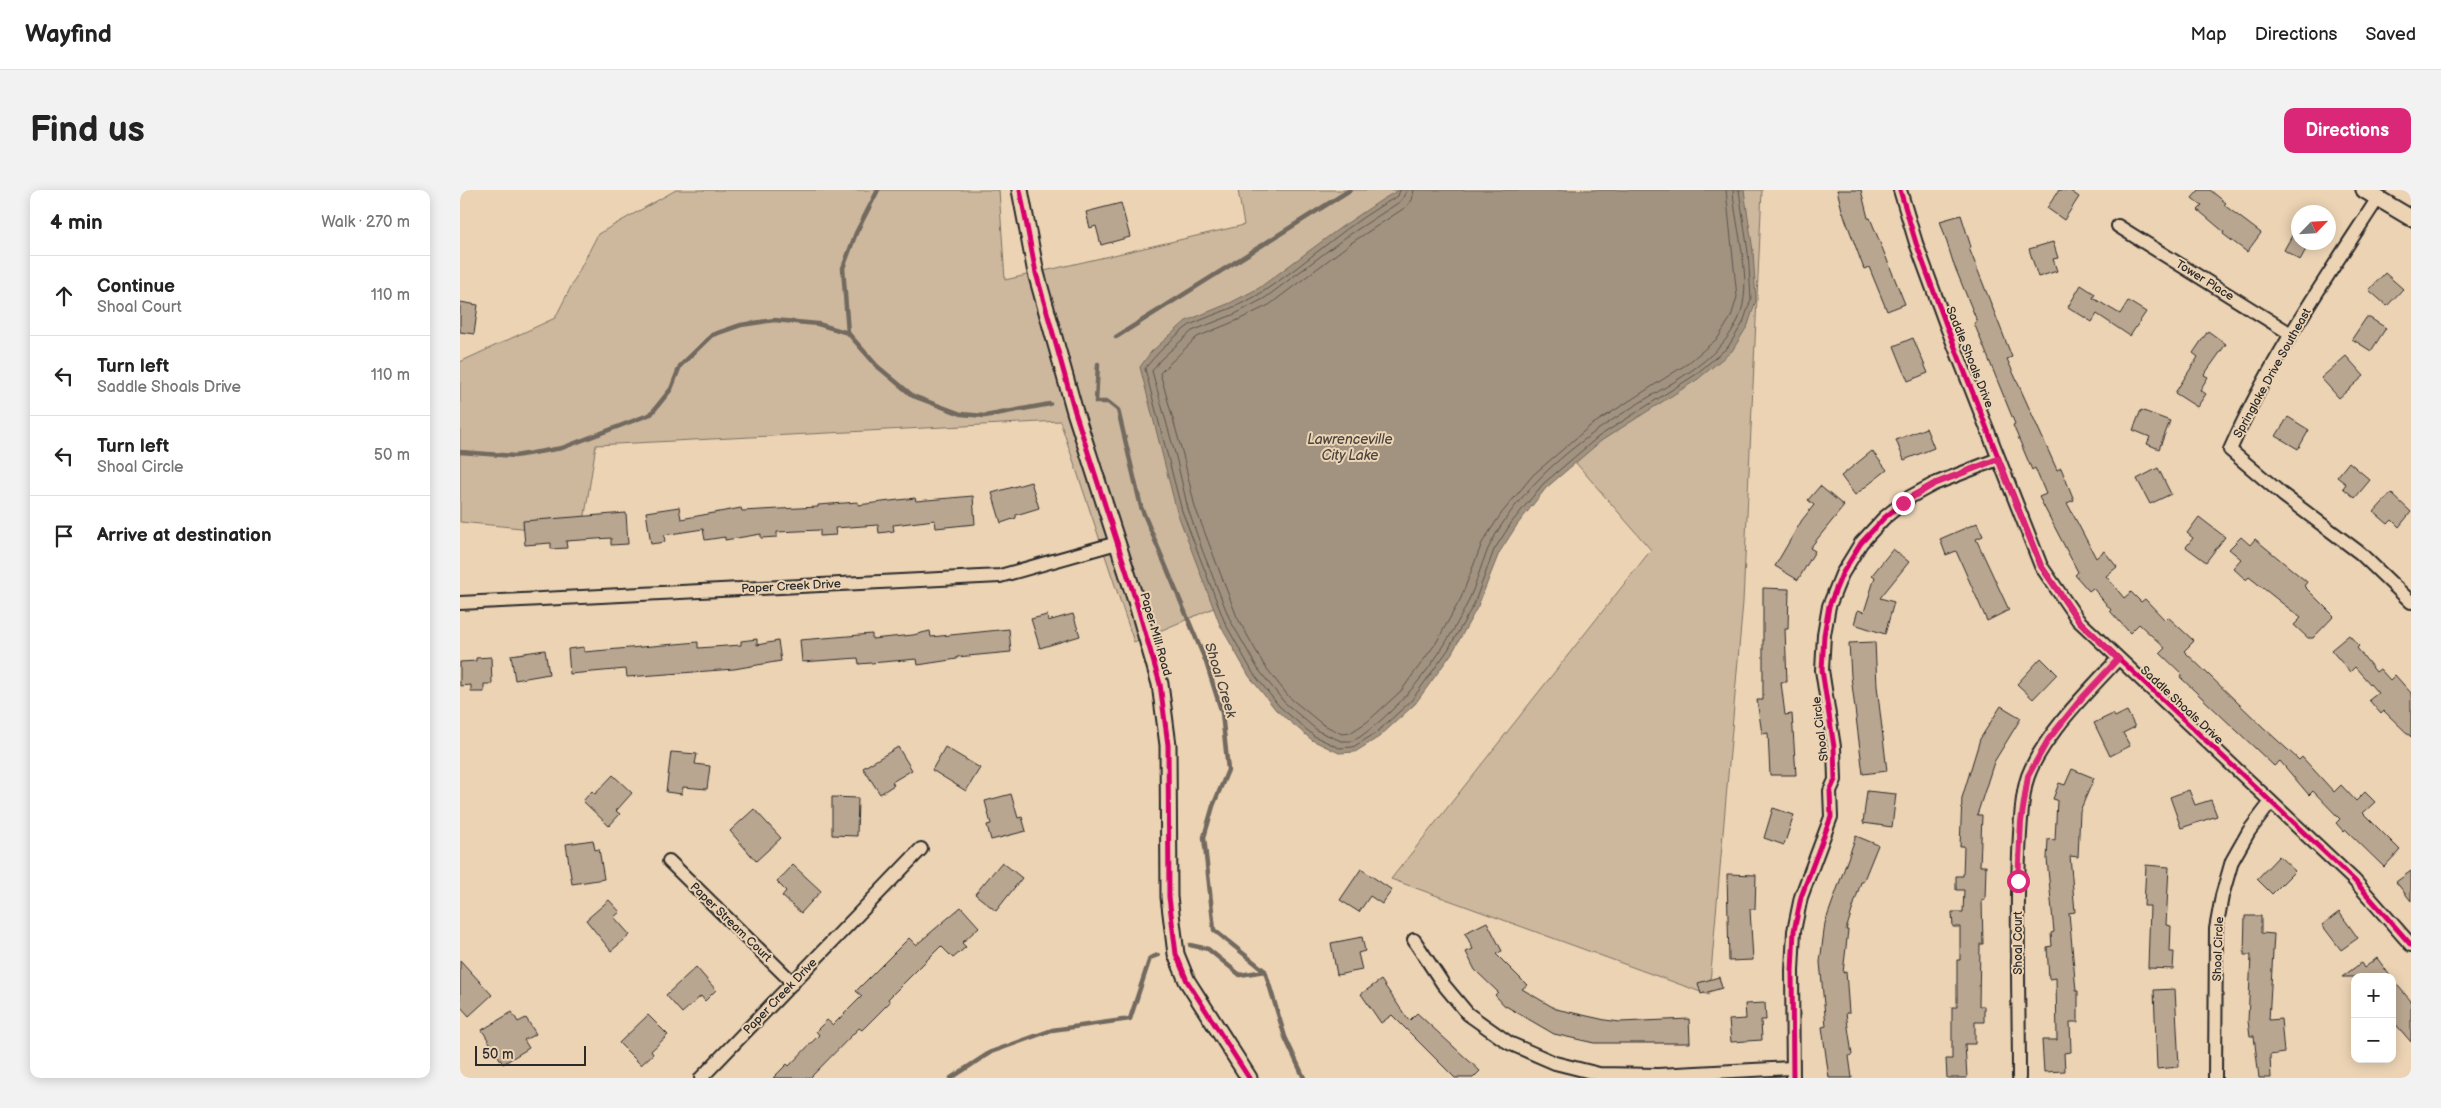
<!DOCTYPE html>
<html lang="en">
<head>
<meta charset="utf-8">
<style>
  body { margin:0; font-family:"Balsamiq Sans",sans-serif; background:#f2f2f2; color:#222 }
  .controls { position:absolute; right:15px; bottom:15px; display:grid; overflow:hidden; border-radius:10px; box-shadow:0 2px 12px #0003 }
  .controls button { width:45px; height:45px; display:grid; place-items:center; padding:0; border:0; border-bottom:1px solid #e0e0e0; background:#fff; color:#222; font:25px sans-serif }
  .compass { position:absolute; left:1831px; top:15px; width:45px; height:45px; border-radius:50%; background:#fff; box-shadow:0 2px 12px #0003; rotate:65deg }
  .scale { position:absolute; left:15px; bottom:12px; width:111px; box-sizing:border-box; padding-left:5px; border:2px solid #2b2b2b; border-top:0; font-size:14px; line-height:18px; white-space:nowrap; color:#2b2b2b; -webkit-text-stroke:4px #ecd3b4; paint-order:stroke }
  .stop { position:absolute; width:15px; height:15px; margin:-11px; border:4px solid #db2777; border-radius:50%; background:#fff }
  .stop.end { background:#db2777; border-color:#fff; box-shadow:0 1px 5px #0008 }
  .list { margin:0; padding:0; list-style:none }
  h2 { display:flex; justify-content:space-between; align-items:center; height:65px; margin:0; padding:0 20px; font-size:21px }
  h2 small { font-size:16px; font-weight:400; color:#767676 }
  .list li { display:grid; grid-template-columns:32px 1fr auto; gap:15px; align-items:center; box-sizing:border-box; height:80px; padding:0 20px; border-top:1px solid #e0e0e0 }
  .list b { display:block; font-size:19px; white-space:nowrap }
  .list p { margin:0; font-size:16px; white-space:nowrap; color:#767676 }
  .list em { font-size:16px; font-style:normal; color:#767676 }
  .icon { flex:none; width:28px; height:28px; fill:none; stroke:currentColor; stroke-width:2; stroke-linecap:round; stroke-linejoin:round }
  .map { position:relative; flex:none; width:1951px; height:888px; overflow:hidden; border-radius:10px }
  header { display:flex; align-items:center; gap:30px; box-sizing:border-box; height:70px; padding:0 25px; background:#fff; border-bottom:1px solid #e0e0e0 }
  header strong { font-size:24px }
  nav { display:flex; gap:28px; margin-inline-start:auto; font-size:18px }
  .intro { display:flex; align-items:center; justify-content:space-between; box-sizing:border-box; height:120px; padding:0 30px }
  h1 { margin:0; font-size:35px }
  .button { padding:12px 22px; border-radius:10px; background:#db2777; color:#fff; font-size:18px; font-weight:700 }
  main { display:flex; gap:30px; padding:0 30px }
  aside { flex:1; background:#fff; border-radius:10px; box-shadow:0 2px 12px #0003 }
  .map>svg:first-child { display:block }
</style>
</head>
<body>
<header>
<strong>Wayfind</strong>
<nav><a>Map</a><a>Directions</a><a>Saved</a></nav>
</header>
<div class="intro"><h1>Find us</h1><a class="button">Directions</a></div>
<main>
<aside>
<h2>4 min<small>Walk · 270 m</small></h2>
<ul class="list">
<li><svg class="icon" aria-label="ahead" viewBox="0 0 24 24"><path d="M12 20V5M6 11l6-6 6 6"/></svg><div><b>Continue</b><p>Shoal Court</p></div><em>110 m</em></li>
<li><svg class="icon" aria-label="left" viewBox="0 0 24 24"><path d="M17 20v-9H6M10 6l-5 5 5 5"/></svg><div><b>Turn left</b><p>Saddle Shoals Drive</p></div><em>110 m</em></li>
<li><svg class="icon" aria-label="left" viewBox="0 0 24 24"><path d="M17 20v-9H6M10 6l-5 5 5 5"/></svg><div><b>Turn left</b><p>Shoal Circle</p></div><em>50 m</em></li>
<li><svg class="icon" aria-label="arrive" viewBox="0 0 24 24"><path d="M6 21V4h12l-3 4 3 4H6"/></svg><div><b>Arrive at destination</b></div></li>
</ul>
</aside>
<div class="map">
<svg width="1951" height="888" viewBox="0 0 1951 888">
  <rect width="100%" height="100%" fill="#ecd3b4"/>
  <filter id="ink" filterUnits="userSpaceOnUse"><feTurbulence type="fractalNoise" baseFrequency=".02" numOctaves="2"/><feDisplacementMap in="SourceGraphic" scale="10" xChannelSelector="R" yChannelSelector="G"/><feConvolveMatrix kernelMatrix="1 2 1 2 8 2 1 2 1" color-interpolation-filters="sRGB"/></filter>
  <g filter="url(#ink)">
    <path fill="#cdb89e" stroke="#7c7264" d="M216,0h323l6,90 239,-55 -6,-35h524l-19,412 -34,393 -318,-116 260,-329 -181,-210 -254,267 -82,35 -74,-221 -464,24 -14,89 -122,-12v-160l95,-44 43,-84z"/>
    <path fill="#a29380" stroke="#72695e" d="M939,0h345l9,61 3,49 -8,25 -16,26 -34,28 -97,62 -55,47 -29,37 -18,28 -21,53 -26,47 -37,51 -36,33 -24,15 -16,1 -27,-13 -36,-30 -27,-34 -29,-51 -43,-113 -37,-145 11,-15 35,-31 44,-18 29,-15 81,-60 43,-29z"/>
    <g fill="none" stroke-linecap="round" stroke-linejoin="round">
      <g stroke="#5b554d" stroke-width="1">
        <path d="M940,0l-2,6c-49,26 -88,65 -134,95 -22,15 -48,22 -72,33 -12,6 -40,34 -47,45l37,142 43,112 28,50 26,33 35,30 25,12 14,-1 23,-14 35,-32 37,-51 26,-46 20,-54 18,-28 31,-38 55,-47 97,-62 33,-28 15,-24 8,-24 -3,-47 -9,-62"/>
        <path d="M947,0l-6,11 -55,36 -81,61 -30,16 -43,17 -32,29 -8,11 24,86 12,52 15,43 27,68 28,49 26,33 34,29 23,10h11l8,-4c47,-34 83,-83 108,-135 8,-17 12,-35 20,-53 11,-24 32,-51 51,-70 26,-27 57,-49 89,-69 38,-25 90,-47 110,-90 17,-37 -3,-90 -5,-130"/>
        <path d="M954,0l-2,10 -6,7 -55,36 -82,62 -31,15 -41,17 -37,36 23,82 12,52 42,110 27,48 25,32 33,27 20,10 8,-1 17,-11 34,-31 35,-48 25,-45 21,-55 19,-29 32,-39 57,-49 97,-62 31,-26 13,-21 6,-20 -11,-107"/>
      </g>
      <g stroke="#72695e" stroke-width="4.5">
        <path d="M418,0l-22,43 -13,35 5,65 29,33 36,30 48,18 24,2 65,-12"/>
        <path d="M656,147l234,-147"/>
        <path d="M638,174l-2,38h12l10,8 23,97 65,155 16,51 6,57 -15,36 -9,31 10,93 51,41 20,66 19,41"/>
        <path d="M0,262l55,4 47,-8 89,-34 20,-25 9,-23 32,-31 29,-10 33,-5 44,4 30,9"/>
        <path d="M730,755l18,4 32,26 25,-4"/>
        <path d="M491,888l40,-26 61,-22 78,-11 20,-61 8,-3"/>
      </g>
    </g>
    <g fill="#b9a691" stroke="#2b2b2b">
      <path d="M1377,0h24l7,28h2l35,86 -18,7 -18,-44 -5,2 -22,-59z"/>
      <path d="M1599,0h10l10,7 -15,23 -17,-12z"/>
      <path d="M1739,0h11l16,13 -2,2 37,28 -14,19 -24,-18 1,-2 -26,-22 4,-4 -10,-8z"/>
      <path d="M661,13l9,34 -29,8 -5,-19 -6,2 -4,-16z"/>
      <path d="M1501,25l10,32 -2,1 43,109 -5,2 50,111 4,-2 13,32 -7,3 29,55 8,-7 13,16 -11,9 18,22 7,-6 10,10 4,-3 20,21 3,-3 26,24 -10,10 80,77 35,32 3,-3 32,35 7,-7 15,16 9,-9 10,10 -12,11 37,37 -16,17 -38,-37 -2,2 -8,-9 4,-4 -27,-28 -4,4 -29,-34 -6,5 -94,-89 2,-3 -22,-21 5,-5 -26,-24 -9,9 -20,-22 1,-1 -18,-22 -4,3 -14,-16 3,-3 -39,-75 7,-3 -11,-26 -3,2 -19,-45 2,-1 -41,-101 3,-2 -23,-56 -11,-35 -3,-9z"/>
      <path d="M1838,35v17h12l-10,18 -16,-10z"/>
      <path d="M1593,52l5,16 -5,1 4,12 -19,6 -9,-28z"/>
      <path d="M1925,83l18,16 -16,17 -18,-16z"/>
      <path d="M1621,95l14,9 -2,4 27,16 8,-13 18,11 -16,24 -33,-22 -5,8 -24,-15z"/>
      <path d="M0,112l18,3 -4,29 -14,-2z"/>
      <path d="M1906,128h4l16,10 -15,23 -19,-12z"/>
      <path d="M1748,141l18,13 -22,31 4,2 -8,13 6,4 -9,13 -22,-14 23,-36 -5,-4z"/>
      <path d="M1453,148l15,35 -20,8 -14,-35z"/>
      <path d="M1886,166l18,20 -25,22 -18,-20z"/>
      <path d="M1681,220l29,11 -11,28 -12,-5 3,-7 -17,-7z"/>
      <path d="M1828,227l21,13 -11,19 -22,-13z"/>
      <path d="M1466,238l8,20 -30,12 -8,-20z"/>
      <path d="M1412,261l15,19 -32,25 -14,-19z"/>
      <path d="M1889,272l21,18 -15,18 -12,-10 3,-4 -9,-7z"/>
      <path d="M1698,278l13,26 -21,10 -13,-25z"/>
      <path d="M571,292l8,26 -23,7v3l-15,5 -9,-30z"/>
      <path d="M1360,296l24,20 -34,42 5,3 -17,29 -23,-14 27,-46 12,-15 -6,-5z"/>
      <path d="M1931,303l20,19 -12,15 -7,-7 -4,4 -14,-12z"/>
      <path d="M513,306l2,28 -39,4 -1,-8 -42,5 1,6 -15,2 -1,-8 -43,3 1,7 -16,1v-6l-43,2v5l-16,1v-4l-36,6v-3l-20,3 -2,-11 -39,6 1,7 -14,2 -5,-32 33,-5 2,12 60,-11 1,3 76,-4v-2l40,-3v3l57,-7 1,3z"/>
      <path d="M166,323l2,31 -17,1v-7l-45,3 1,7 -16,1v-6l-26,2 -2,-24z"/>
      <path d="M1739,327l26,20 -19,25 -20,-15 7,-9 -6,-5z"/>
      <path d="M1517,333l6,13 -7,3 33,71 -22,11 -31,-70 -10,4 -6,-16z"/>
      <path d="M1781,347l9,8 5,-6 52,43 -3,4 30,30 -21,22h-5l-14,-13 7,-7 -52,-41 -3,3 -13,-12 8,-9 -12,-10z"/>
      <path d="M1433,359l16,13 -29,36 14,4 -9,32 -31,-10 4,-14 6,2 11,-35 -3,-2z"/>
      <path d="M1303,398l26,1 -1,40h-3l2,53h-6l4,33 7,-1 4,61h-26l-2,-42 -6,1 -5,-34h6z"/>
      <path d="M613,424l7,22 -40,12 -9,-29 16,-4 1,6z"/>
      <path d="M549,439l2,23 -54,5v2l-39,6 -1,-6 -58,5 -1,-6 -56,4 -2,-22 72,-6v5l41,-4 17,-4 1,6z"/>
      <path d="M1889,445l10,11 -2,2 19,24 4,-3 10,11 5,-5 16,18v44l-27,-26 -3,3 -12,-14 9,-7 -23,-26 -5,5 -19,-22z"/>
      <path d="M297,449v6l21,-4 3,20 -47,8 -107,8 -1,-8 -56,5 -2,-25 16,-2v5l114,-10v6l43,-3v-4z"/>
      <path d="M1415,452l2,44 10,85 -24,3 -12,-98 -2,-33z"/>
      <path d="M85,460l4,24 -34,6 -4,-25z"/>
      <path d="M31,467l1,27h-8v8h-13v-7l-11,1v-24l16,-1v-3z"/>
      <path d="M1581,468l16,16 -24,25 -16,-15z"/>
      <path d="M1541,516l20,12 -27,44 -17,53h5l-2,51h6l-1,34h-3l1,44h-3l-1,62h5v16h-9v22h-10l2,34h-20l-1,-19h6v-52h5v-47h3v-33h-7l-1,-15h11l1,-22h-8v-14h7l1,-30h-4l2,-48 18,-59z"/>
      <path d="M1667,521l8,16 -12,6 7,13 -20,10 -16,-33 19,-9 2,3z"/>
      <path d="M438,557l14,23 -20,12 2,3 -14,9 -17,-26z"/>
      <path d="M485,557l35,21 -14,23 -34,-21z"/>
      <path d="M211,562l26,2 -2,10 15,2 -3,23 -24,-2 -1,7 -16,-2z"/>
      <path d="M1612,579l22,9 -14,33 -2,46 -8,-1 5,56 -6,1 7,78h2v31h-8l1,30 -7,1 1,18 -21,1 -2,-32h15l-1,-62 -7,1 -2,-32 5,-1 -1,-13 3,-1 -7,-73 1,-20 7,1 2,-40 -4,-1 6,-16 6,2z"/>
      <path d="M153,585l19,18 -16,18 4,3 -11,12 -26,-25 9,-10 3,3z"/>
      <path d="M1729,600l6,15 16,-5 6,16 -36,12 -11,-31z"/>
      <path d="M1407,601l29,3 -4,33 -29,-4z"/>
      <path d="M551,604l7,24 4,-1 4,14 -35,9 -4,-15 4,-1 -6,-23z"/>
      <path d="M372,607l26,1 -1,38 -25,-1z"/>
      <path d="M1313,618l21,7 -10,30 -20,-7z"/>
      <path d="M294,619l27,29 -25,23 -26,-30z"/>
      <path d="M1396,646l22,9 -15,37h-2l-15,48h2l-5,43 3,-1 3,41h-3l6,42 -3,1 3,22h-23l-7,-51 4,-1 -6,-64 5,-39z"/>
      <path d="M133,650l2,10 4,-1 5,30 -32,5 -6,-40z"/>
      <path d="M1819,666l16,15 -23,23 -15,-15z"/>
      <path d="M542,672l20,16 -26,33 -21,-17z"/>
      <path d="M333,675l28,26 -20,22 -19,-17 4,-5 -9,-9z"/>
      <path d="M1686,675l23,2 -3,58 5,1 -1,26h4l-1,17 -25,-1 2,-62h-6z"/>
      <path d="M901,679l31,21 -10,14 -12,-8 -11,16 -19,-12z"/>
      <path d="M1951,681v30l-15,-19z"/>
      <path d="M1267,684l29,1 -1,34h-5l3,51 -24,1z"/>
      <path d="M149,710l11,12 -6,5 16,18 -19,16 -25,-31z"/>
      <path d="M501,717l18,20 -17,16 4,4 -13,11 -12,-12 -53,53 2,3 -28,28 -3,-2 -49,50h-37l14,-14 2,2 30,-31 -3,-4 11,-11 6,5 29,-29 -6,-5 53,-53 7,7z"/>
      <path d="M1879,722l19,26 -17,12 -19,-25z"/>
      <path d="M1785,726h16v17l13,1 -5,86 12,-1 3,34 -14,2 1,23h-12l-5,-42h-4l-2,-15 3,-66h-7z"/>
      <path d="M1027,732l15,29 -6,3 31,31 -5,4 34,20 49,11 15,2 69,-3 1,24h-96l-40,-9 -50,-29 -9,-10 3,-3 -23,-22 -9,-18 7,-3 -8,-16z"/>
      <path d="M902,747l3,14 -7,2 4,17 -25,5 -6,-32z"/>
      <path d="M1917,768l14,19h-49l19,-14 3,5z"/>
      <path d="M0,770l32,35 -23,21 -9,-10z"/>
      <path d="M236,777l20,23 -11,11 -4,-5 -19,17 -16,-18z"/>
      <path d="M1259,787l3,11 -21,6 -3,-11z"/>
      <path d="M1932,789l19,22v41l-19,-22z"/>
      <path d="M921,790l28,41 8,-8 63,58 -7,7h-18l-63,-63 -11,8 -20,-29z"/>
      <path d="M1715,799l4,78 -22,2 -3,-79z"/>
      <path d="M1305,813l1,17h-5l1,20 -31,2 -2,-22 17,-1 -1,-15z"/>
      <path d="M52,822l6,10 8,-4 10,16 -12,6 5,8 -26,16 -21,-34z"/>
      <path d="M188,825l20,20 -17,16 2,3 -12,11 -22,-22z"/>
    </g>
    <g fill="none" stroke-linecap="round" stroke-linejoin="round">
      <g stroke="#2b2b2b" stroke-width="16">
        <g id="minor">
          <path d="M1440,0l16,53 29,79 96,244 37,54 276,260 57,65"/>
          <path d="M1918,8c-53,82 -109,163 -148,252l53,45 77,58 51,49"/>
          <path d="M1658,36l173,108"/>
          <path d="M0,413l540,-27 117,-33"/>
          <path d="M209,671l124,122"/>
          <path d="M954,750l29,44 25,30 41,29 46,20 44,11 59,1 134,-7"/>
          <path d="M241,888l220,-229"/>
          <path d="M1333,888l-1,-107 2,-40 7,-34 30,-80 -1,-26 5,-11 -1,-33 -12,-77 2,-35 5,-29 13,-32 19,-31 23,-25 26,-21 24,-13 64,-25"/>
          <path d="M1559,888c0,-74 -3,-149 0,-224 1,-22 2,-58 9,-78 15,-40 61,-86 90,-117"/>
          <path d="M1755,888l1,-149 6,-33 10,-35 17,-30 22,-29"/>
        </g>
      </g>
      <g stroke="#2b2b2b" stroke-width="19">
        <g id="tertiary">
          <path d="M560,0l16,83 39,139 61,189 24,83 8,61 1,152 7,57 11,27 62,97"/>
          <path d="M1904,0l47,28"/>
        </g>
      </g>
      <use href="#minor" stroke="#ecd3b4" stroke-width="12"/>
      <use href="#tertiary" stroke="#ecd3b4" stroke-width="15"/>
      <g stroke="#ecd3b4" stroke-width="8">
        <g id="cycleway">
          <path d="M560,0l16,83 39,139 61,189 24,83 8,61 1,152 7,57 11,27 62,97"/>
          <path d="M1440,0l16,53 29,79 96,244 37,54 276,260 57,65"/>
          <path d="M1333,888l-1,-107 2,-40 7,-34 30,-80 -1,-26 5,-11 -1,-33 -12,-77 2,-35 5,-29 13,-32 19,-31 23,-25 26,-21 24,-13 64,-25"/>
        </g>
      </g>
      <use href="#cycleway" stroke="#d6006c" stroke-width="5"/>
    </g>
  </g>
  <g fill="none" stroke-linecap="round" stroke-linejoin="round" filter="url(#ink)">
    <path stroke="#db2777" stroke-width="6" d="M1443,313l31,-19 64,-25 43,107 37,54 40,39 -37,40 -33,41 -20,36 -7,46 -3,59"/>
  </g>
  <g text-anchor="middle" stroke-width="4" stroke-linejoin="round" paint-order="stroke">
    <g font-size="12" fill="#2b2b2b" stroke="#ecd3b4">
      <text transform="translate(1745 90) rotate(32)" y="4">Tower Place</text>
      <text transform="translate(1510 167) rotate(68)" y="4">Saddle Shoals Drive</text>
      <text transform="translate(1812 183) rotate(-61)" y="4">Springlake Drive Southeast</text>
      <text transform="translate(331 396) rotate(-3)" y="4">Paper Creek Drive</text>
      <text transform="translate(696 444) rotate(74)" y="4">Paper Mill Road</text>
      <text transform="translate(1722 515) rotate(43)" y="4">Saddle Shoals Drive</text>
      <text transform="translate(1360 539) rotate(-97)" y="4">Shoal Circle</text>
      <text transform="translate(271 732) rotate(44)" y="4">Paper Stream Court</text>
      <text transform="translate(1558 753) rotate(-90)" y="4">Shoal Court</text>
      <text transform="translate(1758 759) rotate(-88)" y="4">Shoal Circle</text>
      <text transform="translate(320 806) rotate(-46)" y="4">Paper Creek Drive</text>
    </g>
    <g font-size="14" font-style="italic" fill="#494540" stroke="#ecd3b4">
      <text x="890" y="254">Lawrenceville<tspan x="890" dy="16">City Lake</tspan></text>
      <text transform="translate(761 490) rotate(73)" y="5">Shoal Creek</text>
    </g>
  </g>
</svg>
<div class="controls">
<button>+</button>
<button>−</button>
</div>
<svg class="compass" viewBox="-18 -18 36 36"><path d="M0-13l5 13h-10z" fill="#e53935"/><path d="M0 13l5-13h-10z" fill="#767676"/></svg>
<div class="scale">50 m</div>
<div class="stop" style="left:1558px;top:691px"></div>
<div class="stop end" style="left:1443px;top:313px"></div>
</div>
</main>
</body>
</html>
